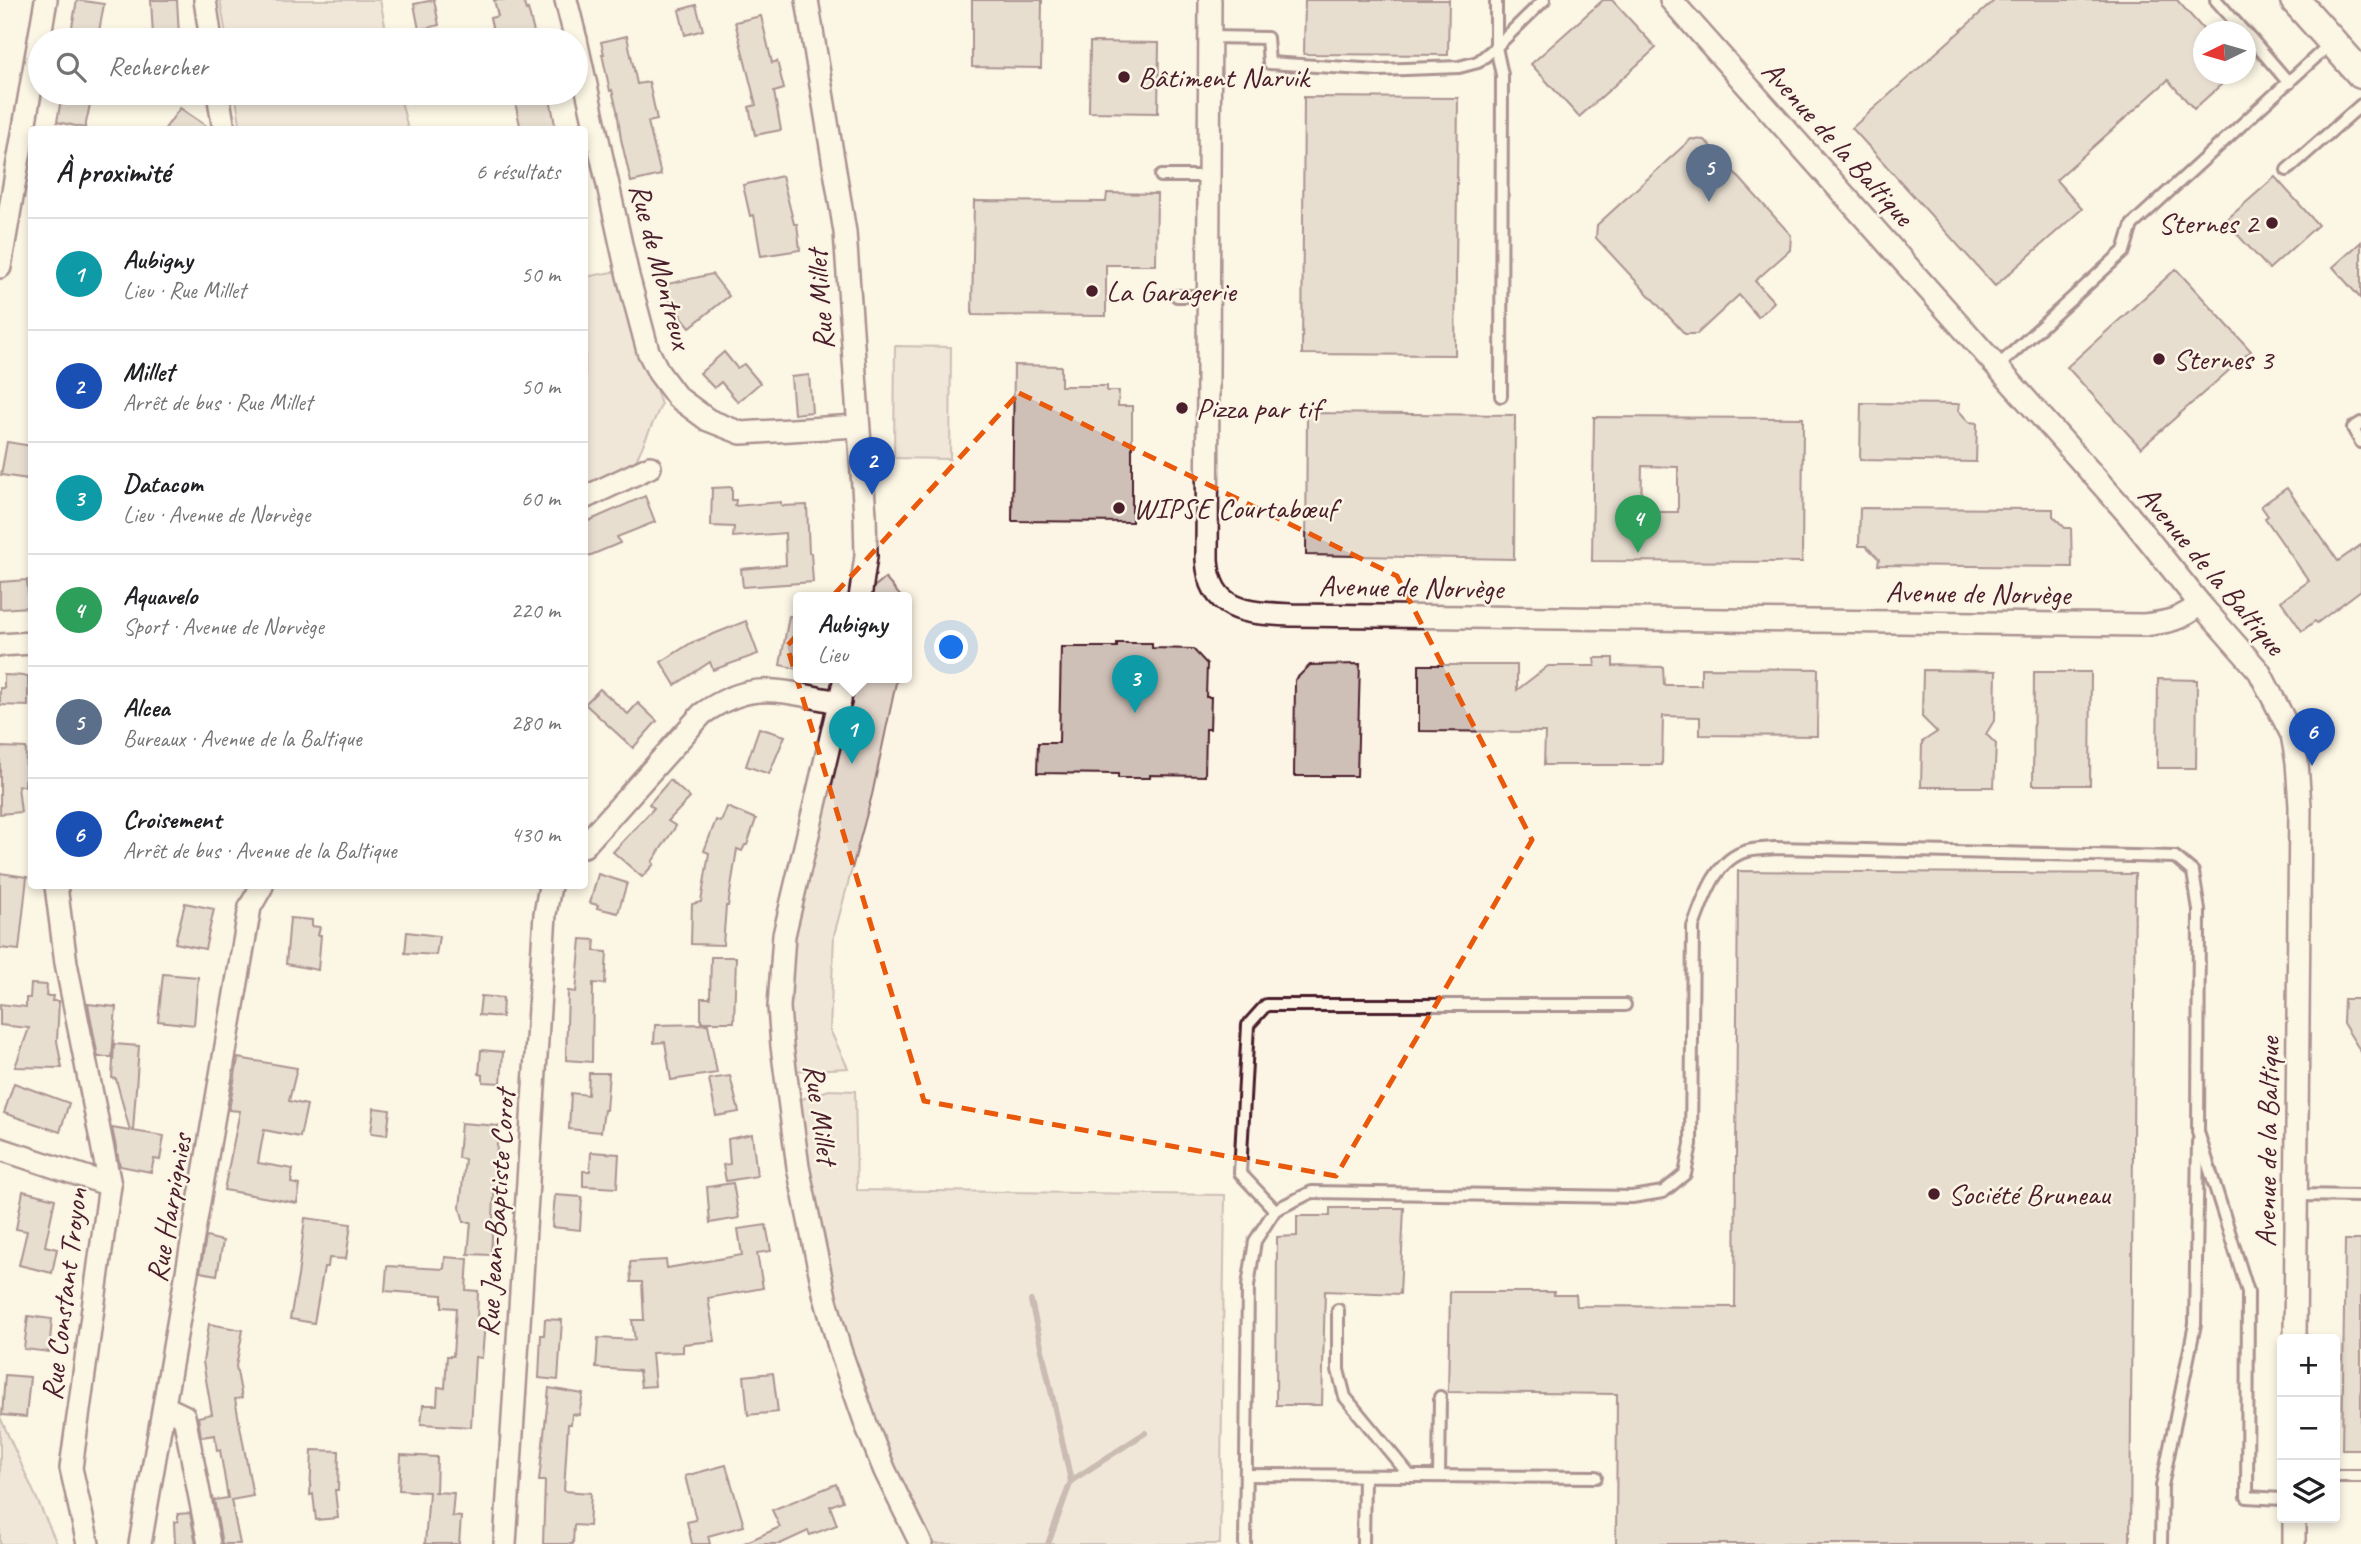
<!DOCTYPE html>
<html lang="fr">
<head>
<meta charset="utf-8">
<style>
  body { margin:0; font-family:Caveat,sans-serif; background:#f6f6f6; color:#202124 }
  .controls { position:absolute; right:21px; bottom:21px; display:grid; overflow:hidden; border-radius:7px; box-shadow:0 4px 10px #0003 }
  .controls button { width:63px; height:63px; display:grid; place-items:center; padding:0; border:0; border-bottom:2px solid #e0e0e0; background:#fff; color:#202124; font:35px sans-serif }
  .compass { position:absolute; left:2193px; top:21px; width:63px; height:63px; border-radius:50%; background:#fff; box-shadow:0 4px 10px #0003; rotate:265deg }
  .you { position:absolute; left:952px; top:648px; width:24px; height:24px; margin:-18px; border:5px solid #fff; border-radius:50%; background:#1a73e8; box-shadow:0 0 0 10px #1a73e833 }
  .badge { display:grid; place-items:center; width:46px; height:46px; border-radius:50%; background:#4a1f2b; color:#fff; font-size:23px; font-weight:700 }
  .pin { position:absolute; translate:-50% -58px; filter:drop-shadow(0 2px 4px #0008) }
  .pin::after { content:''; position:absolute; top:37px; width:24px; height:21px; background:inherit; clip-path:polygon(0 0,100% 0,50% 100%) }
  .popup { position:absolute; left:793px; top:592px; width:119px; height:91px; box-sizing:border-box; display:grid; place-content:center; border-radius:7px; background:#fff; filter:drop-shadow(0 2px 5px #0005); font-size:23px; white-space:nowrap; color:#757577 }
  .popup b { font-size:26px; color:#202124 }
  .popup::after { content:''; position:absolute; left:50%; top:100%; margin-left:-14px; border:14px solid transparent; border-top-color:#fff }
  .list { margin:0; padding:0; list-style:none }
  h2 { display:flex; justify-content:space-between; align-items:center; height:91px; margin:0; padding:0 28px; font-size:30px }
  h2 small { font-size:23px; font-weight:400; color:#757577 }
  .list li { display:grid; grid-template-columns:46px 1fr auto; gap:21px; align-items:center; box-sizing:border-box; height:112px; padding:0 28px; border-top:2px solid #e0e0e0 }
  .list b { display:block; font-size:26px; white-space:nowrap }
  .list p { margin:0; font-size:23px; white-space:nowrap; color:#757577 }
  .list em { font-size:23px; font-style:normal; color:#757577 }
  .icon { flex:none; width:38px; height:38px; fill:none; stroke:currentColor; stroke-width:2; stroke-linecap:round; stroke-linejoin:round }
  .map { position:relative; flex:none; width:2361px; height:1544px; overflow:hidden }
  .search { position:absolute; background:#fff; box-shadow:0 4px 10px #0003; left:28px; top:28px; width:560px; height:77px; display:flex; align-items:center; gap:18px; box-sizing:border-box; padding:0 24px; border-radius:38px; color:#757577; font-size:26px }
  .panel { position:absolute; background:#fff; box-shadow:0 4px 10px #0003; left:28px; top:126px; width:560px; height:763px; border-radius:7px }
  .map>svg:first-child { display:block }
</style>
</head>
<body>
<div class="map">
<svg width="2361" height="1544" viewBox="0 0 2361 1544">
  <rect width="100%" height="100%" fill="#fcf5e5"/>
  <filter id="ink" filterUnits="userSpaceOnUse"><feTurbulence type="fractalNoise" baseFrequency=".0143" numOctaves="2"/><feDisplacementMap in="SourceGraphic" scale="14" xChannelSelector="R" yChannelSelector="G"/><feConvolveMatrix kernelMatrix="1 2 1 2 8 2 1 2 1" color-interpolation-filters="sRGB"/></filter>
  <g filter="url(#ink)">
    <g fill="#e2d5ca" stroke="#967a7a" stroke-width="2">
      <path d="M220,0h160l8,40h-161z"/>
      <path d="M235,93h164l9,36h-167z"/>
      <path d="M618,271l43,134 -27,60 -49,22v-210z"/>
      <path d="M895,346l56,1 -1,112 -56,-1z"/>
      <path d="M885,578l17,20h-33l1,-8z"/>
      <path d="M850,678h47l-25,117 -38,140 -4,95 18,38 -56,3 -5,-111z"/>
      <path d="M829,1090l26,1 2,99 368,5 -5,349h-293l-64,-150 -43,-136 -21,-158z"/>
      <path d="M0,1417l57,127h-57z"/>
    </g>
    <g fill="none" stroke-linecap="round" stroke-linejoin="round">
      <g stroke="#917474" stroke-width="6">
        <path d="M1031,1301l40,180 -23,63"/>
        <path d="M1071,1481l74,-48"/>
      </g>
    </g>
    <g fill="#cfc0b7" stroke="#4a1f2b" stroke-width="2" fill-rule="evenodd">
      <path d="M77,0l27,4 -6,33 -27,-5z"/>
      <path d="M151,0h26l2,35 -26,1z"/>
      <path d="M434,0l5,25 -20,5 -5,-26z"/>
      <path d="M494,0h29l3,10 2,-1 8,31h-41l-5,-22 8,-2z"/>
      <path d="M972,0h70l-1,68 -69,-1z"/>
      <path d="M1305,0h144l-1,55 -144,-1z"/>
      <path d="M1603,0h9l44,48 -77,69 -48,-53z"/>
      <path d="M1995,0h182l26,29v45h30l-39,35 -26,-29 -112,100 26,29 -87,77 -143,-158z"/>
      <path d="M696,5l7,25 -18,5 -6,-25z"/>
      <path d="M761,16l11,47 5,-2 7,28 -10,3 7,38 -26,5 -6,-28 7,-2 -21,-83z"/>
      <path d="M627,36l10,48 12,-2 8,38 -9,2 13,53 -30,7 -10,-43 -4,-29 -5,-20 -2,1 -8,-37h2l-3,-12z"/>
      <path d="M1090,42l69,1 -1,70 -69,-1z"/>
      <path d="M62,93l30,2 -7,33 -28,-6z"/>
      <path d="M513,93h36l7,37h-35z"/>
      <path d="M1304,97l154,1 -3,257 -153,-1z"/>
      <path d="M180,108l31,21v1h-47z"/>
      <path d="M1691,139l14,1 86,95 -1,15 -35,31 19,21 -16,15 -19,-22 -42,39h-12l-89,-96 1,-13z"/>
      <path d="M782,176l12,48h3l3,26 -39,6 -7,-41 -4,1 -7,-31z"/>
      <path d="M2275,177l43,48 -49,44 -44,-48z"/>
      <path d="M1107,193l50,1 -1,71h-50v51l-134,-1 2,-114 132,1z"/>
      <path d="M2361,242v57l-28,-32z"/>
      <path d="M2176,269l75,82 -110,97 -74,-81z"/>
      <path d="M712,274l17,22 -39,31 -27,-33v-9z"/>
      <path d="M724,352l13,16 7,-4 16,19 -22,19 -17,-20 -7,6 -14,-15z"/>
      <path d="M1014,365l47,1v20h46v5h12l-1,15h14v116l-120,-1z"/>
      <path d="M809,375l3,37 -18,2 -3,-37z"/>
      <path d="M1861,403l98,1 -1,6 11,12 8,1 -1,39 -116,-2z"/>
      <path d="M1307,413l208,2 -1,144 -208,-4z"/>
      <path d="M1594,417l209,1 -1,144 -210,-1zM1642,466l36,1v45h-37z"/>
      <path d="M7,442l25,4 -4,33 -27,-4z"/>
      <path d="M732,487v13h4l-1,6 46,-4v4l26,-1 2,48h2l2,29 -70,5 -2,-18 45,-4 -1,-32 -52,4 1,-10 -23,-1 1,-38z"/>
      <path d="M2287,488l51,73 23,-16v45l-44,33 -2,-2 -13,10 -21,-30 28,-20 -44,-63 3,-2 -7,-10z"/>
      <path d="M645,496l10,26 -38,15 3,6 -36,15v-35z"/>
      <path d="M1860,508l193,1v7l12,12h6l1,39 -194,-2 1,-6 -13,-13h-7z"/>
      <path d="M27,580l2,27 -29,2v-27z"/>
      <path d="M789,616l9,1v52l-18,-4z"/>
      <path d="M746,621l12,33 -45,16 -3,-8 -35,23 -14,-23 30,-19z"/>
      <path d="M1117,643h35v5l41,1 14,15 -1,33h5l-1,32h-4l-1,47 -55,-1v3h-32v-4l-81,-1 1,-30h21l2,-96h56z"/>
      <path d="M1594,658h19v8l50,1 1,18h37v-17l117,1 -1,67 -117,-1v-18l-37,-1 -1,49h-118l1,-33 -126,-1v-66h98v25l31,-24h47z"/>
      <path d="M1360,664l-3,112h-63l1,-96 15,-15z"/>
      <path d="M1923,670l73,1 -1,48 -9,15 10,10 -2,43h-73l1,-45 15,-10 -15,-15z"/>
      <path d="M2034,672h57l-1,113h-57z"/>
      <path d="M4,675l24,1v30l-28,-1v-17h4z"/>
      <path d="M2158,679l39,1 -1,88h-39z"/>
      <path d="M600,689l28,25 10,-11 19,18 -24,27 -48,-44z"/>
      <path d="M759,728l26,8 -16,38 -23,-8z"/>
      <path d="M0,747l26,1 -1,38h-7l3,26 -21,2z"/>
      <path d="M670,780l20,18 -22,23 8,5 -24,36 2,2 -12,13 -29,-25 41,-44 -5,-4z"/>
      <path d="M727,807l29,12 -9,26h-2l-3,6 -5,-2 -9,57h-2l-3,39 -32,-1 1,-40 9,-2 8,-49 -5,-2 12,-31 5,2z"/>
      <path d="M1738,871l397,3 -5,670h-514l1,-150 -169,-2 2,-100h104v3h22l1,11 158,1z"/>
      <path d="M0,873l27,4 -8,73 -19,-2z"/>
      <path d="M598,874l29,9 -9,30 -21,-5 1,-3 -8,-2z"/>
      <path d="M185,903l29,6 -9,40 -30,-6z"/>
      <path d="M290,918l22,2v6l8,1 -2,8h3l-3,35 -32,-6z"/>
      <path d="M407,932l32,4 -3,19 -31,-2z"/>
      <path d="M581,939l14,1 -1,11 13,1 -2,32 -12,-1 -1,79 -26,-2 2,-69 8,1z"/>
      <path d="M711,957h25l-2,65h-33v-24h9z"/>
      <path d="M163,974l35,3 -4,48 -36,-4z"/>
      <path d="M31,984l16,1 -1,11h7l-1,5h7l-2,40 5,27 -47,-1 14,-39 -29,-3v-21l26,3v-9h4z"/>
      <path d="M481,996l22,2 -1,19 -23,-2z"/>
      <path d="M2344,999h17v53l-18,-29z"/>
      <path d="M88,1004l28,3 -4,50h-14z"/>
      <path d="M708,1024l9,49 -46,7 -6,-38 -11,1 1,-18z"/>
      <path d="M114,1044l25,2 -6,85 31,5 -4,24 -6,-1 -3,13 -31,-6 -8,-38 18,3 -14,-52 -4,-1z"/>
      <path d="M481,1050l22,2 -2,31 -18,-1v-7l-4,-1z"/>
      <path d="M238,1058l59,10 -8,33 18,4 -7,32 -36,-7 -6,33 35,6 -2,14 9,2 -3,18 -73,-13 16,-79 -11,-1z"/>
      <path d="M589,1073h20l-3,37h-2l-3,22 -32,-3 2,-36 17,2z"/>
      <path d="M730,1076l9,36 -23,4 -7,-37z"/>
      <path d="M14,1083l55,20 -9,29 -56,-19z"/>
      <path d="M374,1108l16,2 -3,25 -16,-2z"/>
      <path d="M461,1123l37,3 -7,129 -23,-1 3,-32h-7l-4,-14 5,-49 -7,-1z"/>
      <path d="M752,1134l5,42 -31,5 -3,-16 7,-1 -2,-25z"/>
      <path d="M591,1152l28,2 -2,34 -34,-2v-15h7z"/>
      <path d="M733,1183l6,35 -29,5 -3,-36z"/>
      <path d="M23,1191l32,8 -10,47 12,3 -5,24 -33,-8 8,-34 -11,-2z"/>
      <path d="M555,1195l27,2 -2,33 -28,-3z"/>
      <path d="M1330,1208h74l-4,86 -75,-3 -3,114h-46l1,-168 20,-1v-20h33z"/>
      <path d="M305,1218l46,6 -5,35 -17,-1 -1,9h-4l-10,56 -24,-4 8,-43z"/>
      <path d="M766,1225l5,26 -14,2 6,35 -55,10 7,43 -32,3v8l-31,1 3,33 -14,1 -2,-16 -43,-3 2,-30 37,2 -3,-20h12l-2,-38h-11l-1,-20 36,-2 1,8 75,-13 -4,-26z"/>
      <path d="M206,1237l17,4 -6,34 -17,-3z"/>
      <path d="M2345,1240h16v209h-19z"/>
      <path d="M445,1257l23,2 -2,31 12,1 -1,31h8l-3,36 -7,-1 -4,70 -50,-3 2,-19h14l1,-18 7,1 2,-32h6l3,-48 -14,-1v-12l-57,-4 2,-25 57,3z"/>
      <path d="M28,1316l24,3 -3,33 -25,-3z"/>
      <path d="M545,1319l17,1 -4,60 -19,-2 2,-43h3z"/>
      <path d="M209,1324l34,6 -7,36 6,32 -7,1 18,97 -22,4 9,44h-18l-8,-44 14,-2 -8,-48 -3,1 -2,-16 -14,2 -3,-20 14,-3 -9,-52z"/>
      <path d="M773,1373l5,39 -30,3 -4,-39z"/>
      <path d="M5,1375l25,2 -4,40 -24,-2z"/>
      <path d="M549,1388l34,6 -4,21 -7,-1 -1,10h-3l-4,67 27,2 -2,33 -15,-1 -1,19h-30l2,-63h-6z"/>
      <path d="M312,1450l27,1 -1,39h-3l3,28 -22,2 -3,-26 -3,1z"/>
      <path d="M401,1455l36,2 -1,35h-3l21,1 -2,23 9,1 -2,27h-34l4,-52 -30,-2z"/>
      <path d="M726,1465l18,61 -36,10 2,8h-18l-5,-22 9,-2 -11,-44z"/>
      <path d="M836,1484l7,17 -13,5 7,19 -27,10 -2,-4 -28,13h-38l38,-17 -8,-17z"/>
      <path d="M190,1513l6,31h-21l-1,-22 4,-1v-7z"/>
    </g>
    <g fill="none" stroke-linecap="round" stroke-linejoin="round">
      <g stroke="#4a1f2b" stroke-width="16">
        <g id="service">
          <path d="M1496,0v47l48,-47"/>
          <path d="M2216,0l28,32"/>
          <path d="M2246,33l43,50"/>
          <path d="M1210,37l57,1 2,25 110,7 80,-3 19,-5 18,-15 6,28 -1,321"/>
          <path d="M2287,170l74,-65"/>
          <path d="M1161,176h48"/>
          <path d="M1177,296h32"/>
          <path d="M1997,367l127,-116 8,-26 199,-182"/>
          <path d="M2361,423l-8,5 8,14"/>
          <path d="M2295,1195l66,1"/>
          <path d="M1275,1210l-35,-37 8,-148 18,-20h359"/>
          <path d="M1338,1310v60l7,27 65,79"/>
          <path d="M1246,1475l350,2"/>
          <path d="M1439,1476l1,-79"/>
          <path d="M2335,1476h26"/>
          <path d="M1245,1544l3,-258 7,-45 20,-31 37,-18 320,5 31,-5 22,-18 6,-30 2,-217c10,-27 22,-68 54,-76 8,-2 19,-2 28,-3l400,9 18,15 6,38 -1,222 50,160 -1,205 35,2"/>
          <path d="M1363,1544l1,-68"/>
          <path d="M2161,1544l1,-58 33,-162 3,-182"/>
        </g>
      </g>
      <g stroke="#4a1f2b" stroke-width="26">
        <g id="minor">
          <path d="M205,0l6,40"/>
          <path d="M566,0l10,40"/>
          <path d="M807,0l38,232 20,283 1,41 -6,42"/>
          <path d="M1210,0l-3,559c3,55 42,54 86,56l851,10c25,-3 36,-5 56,-21"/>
          <path d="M1671,0l456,513 73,91 59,67 33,64 5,27 3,44 -5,533"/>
          <path d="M576,40l52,236 20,75 11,22 18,24 31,23 33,13 116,-7"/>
          <path d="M218,93l6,37"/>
          <path d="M0,267l46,-267"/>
          <path d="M584,498l66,-31"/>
          <path d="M0,645l32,-2"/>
          <path d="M845,678l-61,257 -5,72 3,39 16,121 27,130 15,53 27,77 18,44 36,73"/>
          <path d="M584,846l118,-132c53,-37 81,-21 138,-12"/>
          <path d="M56,886l10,77 44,222 -39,283 17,76"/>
          <path d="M0,1149l110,36"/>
          <path d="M165,1407l19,9 25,128"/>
          <path d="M140,1544l110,-637 12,-21"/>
          <path d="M505,1544l40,-630 5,-28"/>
          <path d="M2294,1544v-26"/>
        </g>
      </g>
      <g stroke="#4a1f2b" stroke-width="33">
        <path id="tertiary" d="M2295,0l66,74"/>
      </g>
      <use href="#service" stroke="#fcf5e5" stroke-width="10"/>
      <use href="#minor" stroke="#fcf5e5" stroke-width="21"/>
      <use href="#tertiary" stroke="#fcf5e5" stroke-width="28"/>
    </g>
  </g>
  <path d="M0 0H2361V1544H0ZM1019,393l378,183 135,264 -196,336 -412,-75 -137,-455z" fill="#fcf5e5" fill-opacity=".55" fill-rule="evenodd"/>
  <path fill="none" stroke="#e8590c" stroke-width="5" stroke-dasharray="14 9" stroke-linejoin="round" d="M1019,393l378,183 135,264 -196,336 -412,-75 -137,-455z"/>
  <g fill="#4a1f2b" stroke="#fcf5e5" stroke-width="2.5">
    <circle cx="1124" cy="77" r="7"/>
    <circle cx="2272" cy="223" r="7"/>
    <circle cx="1092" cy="291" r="7"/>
    <circle cx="2159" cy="359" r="7"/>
    <circle cx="1182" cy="408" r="7"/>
    <circle cx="1119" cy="508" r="7"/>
    <circle cx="1934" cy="1194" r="7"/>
  </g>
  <g text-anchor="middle" stroke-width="5" stroke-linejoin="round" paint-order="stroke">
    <g font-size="30" fill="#4a1f2b" stroke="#fcf5e5" text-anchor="start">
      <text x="1138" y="87">Bâtiment Narvik</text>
      <text x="2258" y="233" text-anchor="end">Sternes 2</text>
      <text x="1106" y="301">La Garagerie</text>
      <text x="2173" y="369">Sternes 3</text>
      <text x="1196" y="418">Pizza par tif</text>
      <text x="1133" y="518">WIPSE Courtabœuf</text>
      <text x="1948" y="1204">Société Bruneau</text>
    </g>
    <g font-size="30" fill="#4a1f2b" stroke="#fcf5e5">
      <text transform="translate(1838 143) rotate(48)" y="10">Avenue de la Baltique</text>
      <text transform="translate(661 266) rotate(75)" y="10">Rue de Montreux</text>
      <text transform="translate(820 300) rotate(-94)" y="10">Rue Millet</text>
      <text transform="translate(2212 570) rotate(50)" y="10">Avenue de la Baltique</text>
      <text transform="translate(1411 587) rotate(1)" y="10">Avenue de Norvège</text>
      <text transform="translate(1978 593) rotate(1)" y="10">Avenue de Norvège</text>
      <text transform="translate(821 1114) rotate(82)" y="10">Rue Millet</text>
      <text transform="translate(2267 1142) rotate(-89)" y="10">Avenue de la Baltique</text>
      <text transform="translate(169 1208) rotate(-80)" y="10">Rue Harpignies</text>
      <text transform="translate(496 1213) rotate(-86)" y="10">Rue Jean-Baptiste Corot</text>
      <text transform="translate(64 1294) rotate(-83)" y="10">Rue Constant Troyon</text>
    </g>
  </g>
</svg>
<div class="controls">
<button>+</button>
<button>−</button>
<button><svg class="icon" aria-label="layers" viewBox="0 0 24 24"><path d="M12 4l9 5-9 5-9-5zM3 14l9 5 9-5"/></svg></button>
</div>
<svg class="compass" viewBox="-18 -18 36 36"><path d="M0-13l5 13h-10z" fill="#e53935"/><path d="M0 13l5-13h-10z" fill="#757577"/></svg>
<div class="you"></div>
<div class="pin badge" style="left:852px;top:764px;background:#0f9aa8">1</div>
<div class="popup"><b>Aubigny</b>Lieu</div>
<div class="pin badge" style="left:872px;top:495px;background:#1a4fb4">2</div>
<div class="pin badge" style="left:1135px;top:713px;background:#0f9aa8">3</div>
<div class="pin badge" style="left:1638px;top:553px;background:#2e9e5b">4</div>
<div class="pin badge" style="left:1709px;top:202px;background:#5c6f8a">5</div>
<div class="pin badge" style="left:2312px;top:766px;background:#1a4fb4">6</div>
<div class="search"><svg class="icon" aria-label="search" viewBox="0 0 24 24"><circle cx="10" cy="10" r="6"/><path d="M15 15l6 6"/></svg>Rechercher</div>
<section class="panel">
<h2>À proximité<small>6 résultats</small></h2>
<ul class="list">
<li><span class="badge" style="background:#0f9aa8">1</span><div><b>Aubigny</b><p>Lieu · Rue Millet</p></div><em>50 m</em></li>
<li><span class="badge" style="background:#1a4fb4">2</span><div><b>Millet</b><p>Arrêt de bus · Rue Millet</p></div><em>50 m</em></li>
<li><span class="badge" style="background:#0f9aa8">3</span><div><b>Datacom</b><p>Lieu · Avenue de Norvège</p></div><em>60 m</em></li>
<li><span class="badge" style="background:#2e9e5b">4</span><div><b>Aquavelo</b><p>Sport · Avenue de Norvège</p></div><em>220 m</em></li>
<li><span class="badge" style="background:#5c6f8a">5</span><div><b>Alcea</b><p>Bureaux · Avenue de la Baltique</p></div><em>280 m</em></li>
<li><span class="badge" style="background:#1a4fb4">6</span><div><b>Croisement</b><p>Arrêt de bus · Avenue de la Baltique</p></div><em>430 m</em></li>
</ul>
</section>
</div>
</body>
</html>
